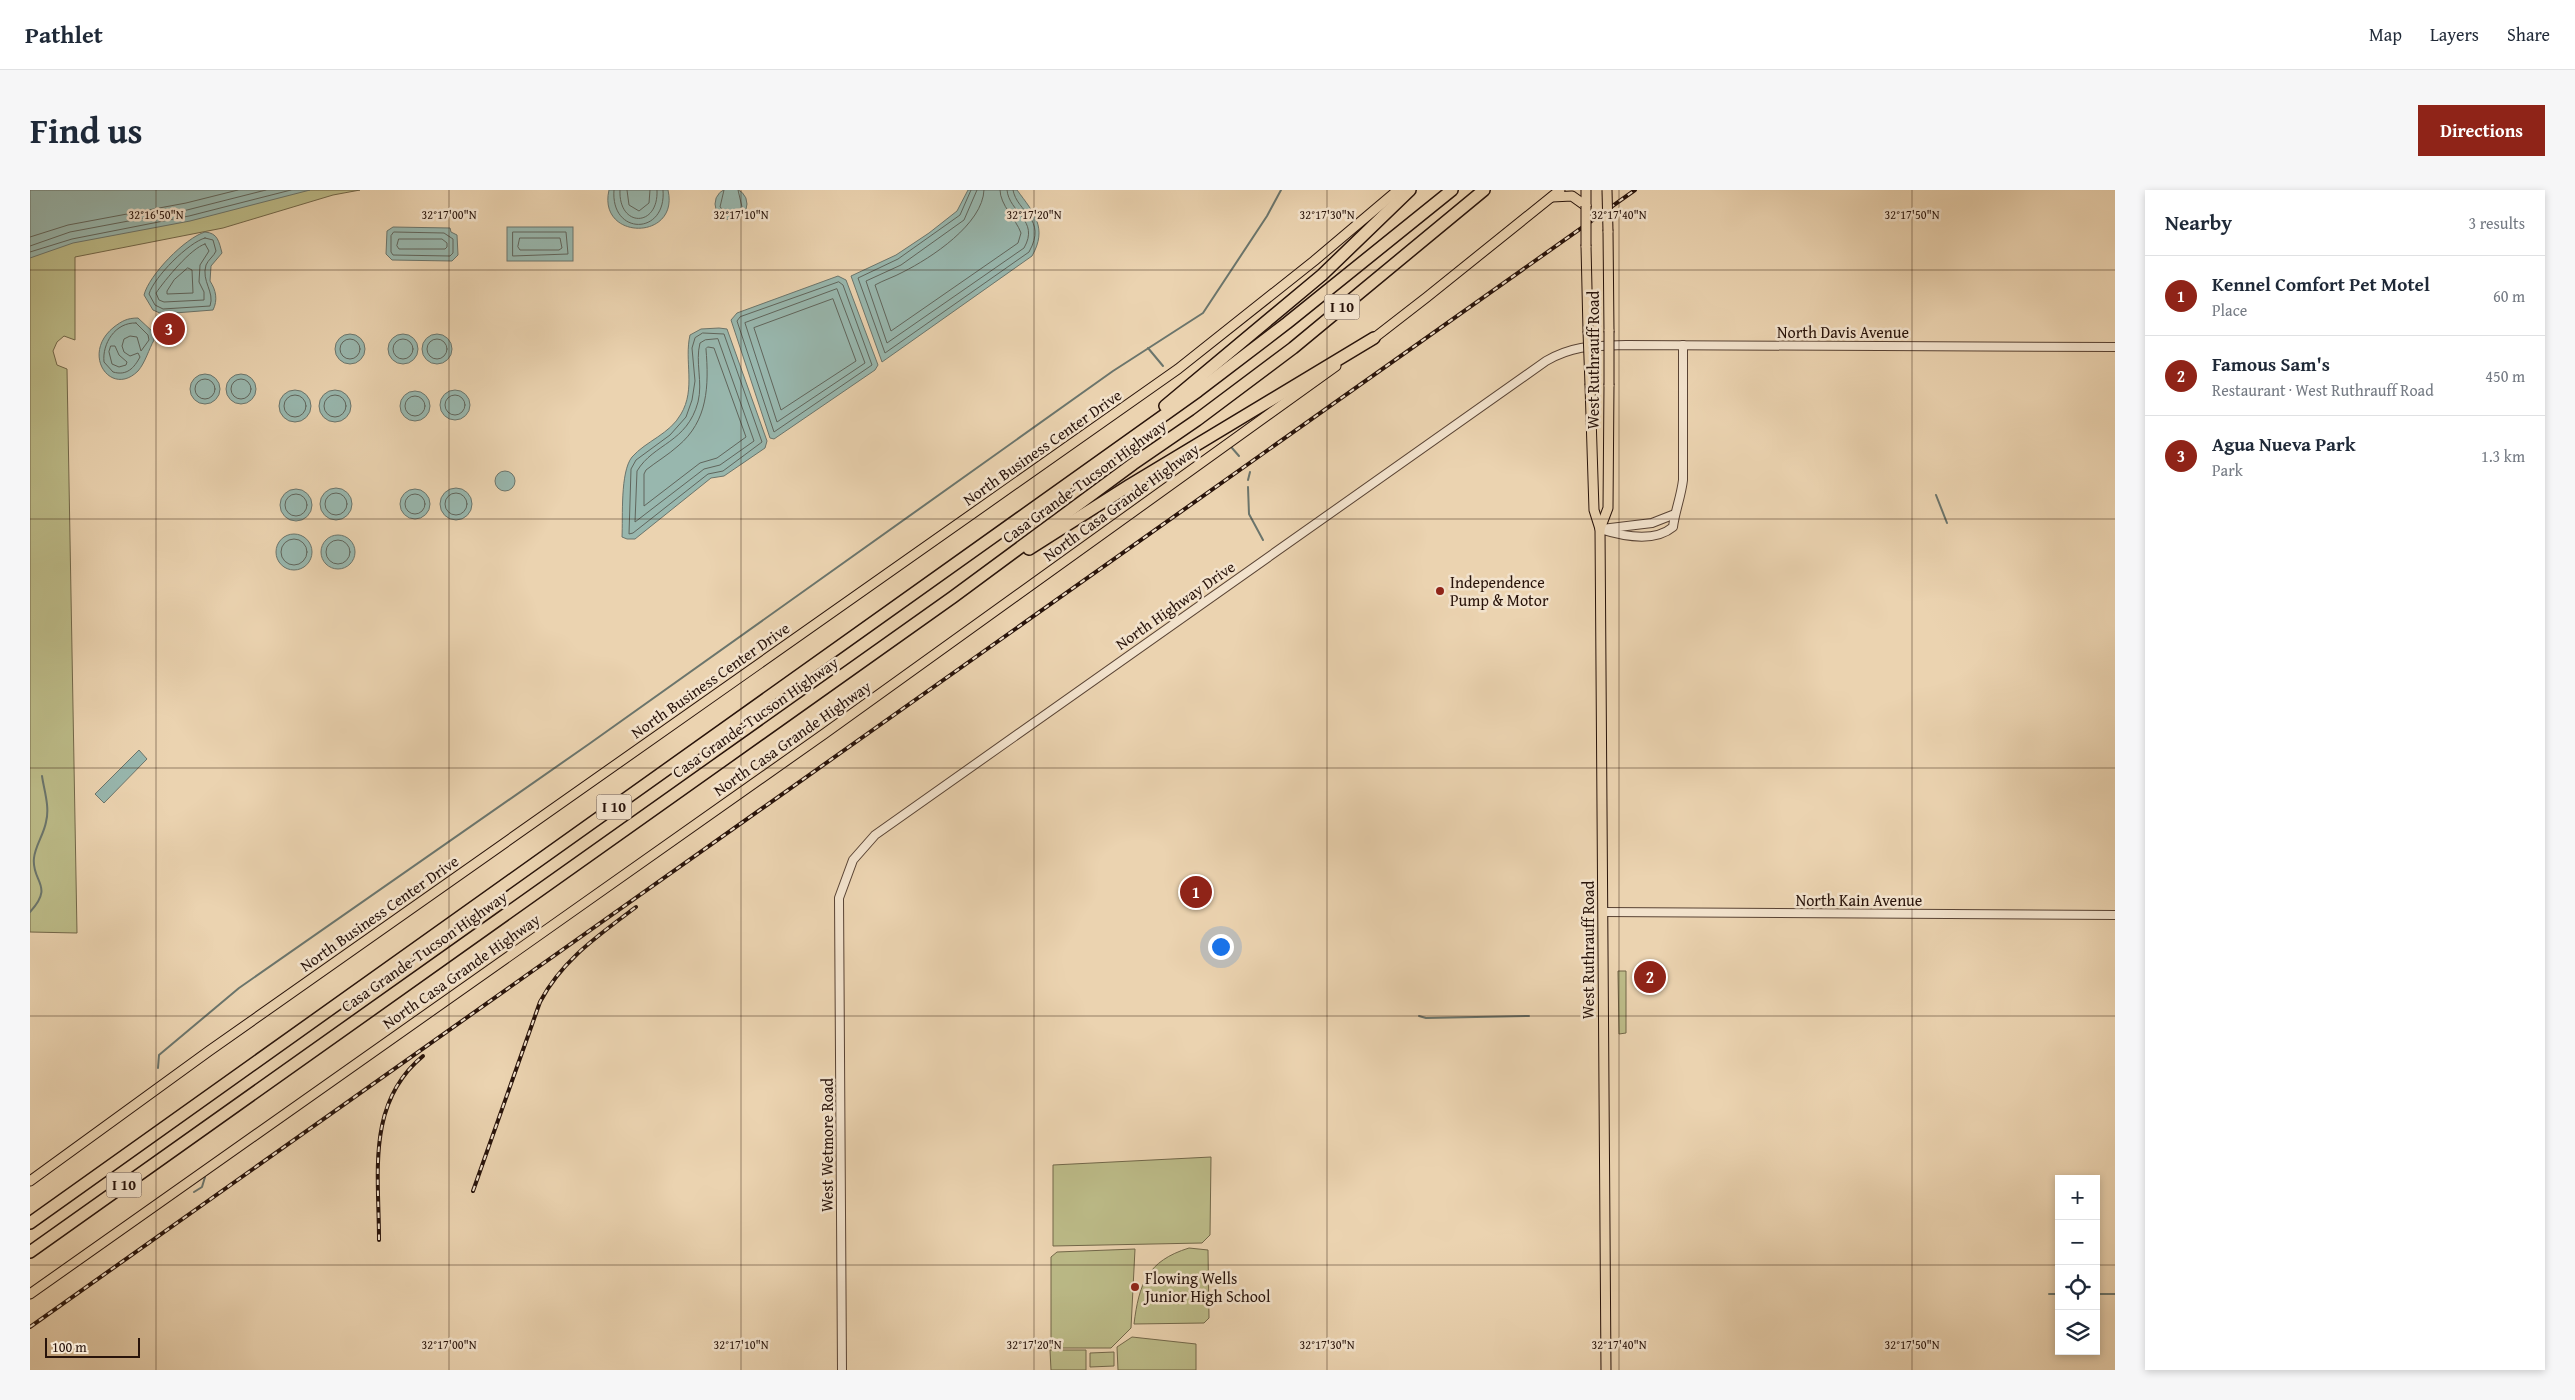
<!DOCTYPE html>
<html lang="en">
<head>
<meta charset="utf-8">
<style>
  body { margin:0; font-family:"Gentium Book Plus",serif; background:#f6f6f7; color:#1f2937 }
  .controls { position:absolute; right:15px; bottom:15px; display:grid; overflow:hidden; border-radius:0px; box-shadow:0 2px 8px #0003 }
  .controls button { width:45px; height:45px; display:grid; place-items:center; padding:0; border:0; border-bottom:1px solid #e0e1e3; background:#fff; color:#1f2937; font:25px sans-serif }
  .scale { position:absolute; left:15px; bottom:12px; width:95px; box-sizing:border-box; padding-left:5px; border:2px solid #28130a; border-top:0; font-size:14px; line-height:18px; white-space:nowrap; color:#28130a; -webkit-text-stroke:4px #f2e2cc; paint-order:stroke }
  .you { position:absolute; left:1190px; top:756px; width:18px; height:18px; margin:-12px; border:4px solid #fff; border-radius:50%; background:#1a73e8; box-shadow:0 0 0 8px #1a73e833 }
  .badge { display:grid; place-items:center; width:32px; height:32px; border-radius:50%; background:#8f2418; color:#fff; font-size:16px; font-weight:700 }
  .pin { position:absolute; translate:-50% -50%; border:2px solid #fff; box-shadow:0 1px 5px #0006 }
  .list { margin:0; padding:0; list-style:none }
  h2 { display:flex; justify-content:space-between; align-items:center; height:65px; margin:0; padding:0 20px; font-size:21px }
  h2 small { font-size:16px; font-weight:400; color:#747a83 }
  .list li { display:grid; grid-template-columns:32px 1fr auto; gap:15px; align-items:center; box-sizing:border-box; height:80px; padding:0 20px; border-top:1px solid #e0e1e3 }
  .list b { display:block; font-size:19px; white-space:nowrap }
  .list p { margin:0; font-size:16px; white-space:nowrap; color:#747a83 }
  .list em { font-size:16px; font-style:normal; color:#747a83 }
  .icon { flex:none; width:28px; height:28px; fill:none; stroke:currentColor; stroke-width:2; stroke-linecap:round; stroke-linejoin:round }
  .map { position:relative; flex:none; width:2085px; height:1180px; overflow:hidden; border-radius:0px }
  header { display:flex; align-items:center; gap:30px; box-sizing:border-box; height:70px; padding:0 25px; background:#fff; border-bottom:1px solid #e0e1e3 }
  header strong { font-size:24px }
  nav { display:flex; gap:28px; margin-inline-start:auto; font-size:18px }
  .intro { display:flex; align-items:center; justify-content:space-between; box-sizing:border-box; height:120px; padding:0 30px }
  h1 { margin:0; font-size:35px }
  .button { padding:12px 22px; border-radius:0px; background:#8f2418; color:#fff; font-size:18px; font-weight:700 }
  main { display:flex; gap:30px; padding:0 30px }
  aside { flex:1; background:#fff; border-radius:0px; box-shadow:0 2px 8px #0003 }
  .map>svg:first-child { display:block }
</style>
</head>
<body>
<header>
<strong>Pathlet</strong>
<nav><a>Map</a><a>Layers</a><a>Share</a></nav>
</header>
<div class="intro"><h1>Find us</h1><a class="button">Directions</a></div>
<main>
<div class="map">
<svg width="2085" height="1180" viewBox="0 0 2085 1180">
  <rect width="100%" height="100%" fill="#ebd3b0"/>
  <filter id="stains"><feTurbulence type="fractalNoise" baseFrequency=".004" numOctaves="4"/><feColorMatrix values="0 0 0 0 .2 0 0 0 0 .09 0 0 0 0 .02 0 0 0 .5 -.17"/></filter>
  <radialGradient id="worn" r=".72"><stop offset=".6" stop-color="#630" stop-opacity="0"/><stop offset="1" stop-color="#630" stop-opacity=".3"/></radialGradient>
  <g fill="#bcbb88" stroke="#726749">
    <path d="M0,0h330l-27,5 -110,33 -148,29v83l-11,-4 -7,6 -4,9 4,14 10,4 10,564 -47,-1z"/>
    <path d="M1588,781h8v62l-7,1z"/>
    <path d="M1181,967l-1,78 -8,8 -149,3v-81z"/>
    <path d="M1159,1058l19,2 1,68 -5,5 -70,1c5,-40 13,-63 55,-76z"/>
    <path d="M1105,1059l-4,79 -20,20h-60v-91l6,-5z"/>
    <path d="M1102,1147l64,7v26h-78l-1,-23z"/>
    <path d="M1020,1160h36v20h-35z"/>
    <path d="M1084,1162v14l-24,1v-14z"/>
  </g>
  <g fill="#98b7ae" stroke="#6b756c">
    <circle cx="701" cy="14" r="16"/>
    <path d="M0,0h280l-120,31 -117,22 -43,15z"/>
    <path d="M579,0h59c12,51 -71,51 -59,0z"/>
    <path d="M938,0h49c17,23 31,38 15,66l-150,106 -31,-86 45,-21 33,-22 28,-22z"/>
    <path d="M363,37l57,1 1,4 6,3 1,20 -6,6 -60,-1 -6,-6 1,-23z"/>
    <rect x="477" y="37" width="66" height="34"/>
    <path d="M175,42c13,1 14,10 17,21l-11,13 -1,15c6,9 8,19 3,29l-51,4 -9,-4 -9,-15c5,-20 41,-57 61,-63z"/>
    <path d="M808,86l8,4 32,85 -3,5 -101,69 -4,-1 -39,-118 6,-7z"/>
    <path d="M108,128l15,14 1,8c-5,9 -9,23 -16,31 -27,27 -58,-17 -24,-44 8,-6 13,-9 24,-9z"/>
    <path d="M689,138l8,1 40,112 -2,7 -41,28 -13,2 -76,61h-8l-5,-2c1,-20 -2,-65 10,-80 14,-16 38,-23 49,-43 15,-25 3,-53 9,-79l11,-6z"/>
    <circle cx="407" cy="159" r="15"/>
    <circle cx="320" cy="159" r="15"/>
    <circle cx="373" cy="159" r="15"/>
    <circle cx="211" cy="199" r="15"/>
    <circle cx="175" cy="199" r="15"/>
    <circle cx="265" cy="216" r="16"/>
    <circle cx="425" cy="215" r="15"/>
    <circle cx="305" cy="216" r="16"/>
    <circle cx="385" cy="216" r="15"/>
    <circle cx="475" cy="291" r="10"/>
    <circle cx="306" cy="314" r="16"/>
    <circle cx="426" cy="314" r="16"/>
    <circle cx="266" cy="315" r="16"/>
    <circle cx="385" cy="314" r="15"/>
    <circle cx="264" cy="362" r="18"/>
    <circle cx="308" cy="362" r="17"/>
    <path d="M109,560l8,9 -43,44 -9,-9z"/>
  </g>
  <g fill="none" stroke-linecap="round" stroke-linejoin="round">
    <g stroke="#60655c" stroke-width="1">
      <path d="M584,0c-4,46 53,46 49,0"/>
      <path d="M590,0c-2,38 39,38 37,0"/>
      <path d="M597,0l2,15 10,6 10,-8 1,-13"/>
      <path d="M694,0l-4,17 9,8 8,-2 5,-6 -4,-17"/>
      <path d="M941,0l-11,25 -62,44 -40,19 27,75 144,-101c19,-34 -12,-39 -16,-62"/>
      <path d="M947,0l-13,30 -63,45 -35,16 21,62 137,-95c16,-28 -15,-35 -17,-58"/>
      <path d="M954,0c-1,34 -53,68 -81,82 -9,5 -19,8 -28,13l16,46 127,-88 3,-10c-5,-14 -21,-28 -21,-43"/>
      <path d="M364,42l50,1 9,6v14l-3,3 -57,-1 -2,-3v-16z"/>
      <path d="M483,42h53l2,22 -55,2z"/>
      <path d="M0,47l38,-12 118,-22 52,-13"/>
      <path d="M175,48l8,2 3,11c-2,5 -8,9 -10,14 -5,16 9,27 4,41l-47,3 -8,-4 -6,-11c5,-17 40,-52 56,-56z"/>
      <path d="M490,48h40l2,10 -3,2h-39l-2,-3z"/>
      <path d="M369,49h43l5,4v4l-2,2h-46l-2,-3z"/>
      <path d="M175,54l4,7 -9,14 -1,17 5,10v8l-40,2 -5,-2 -3,-7c9,-13 35,-45 49,-49z"/>
      <path d="M0,56l40,-14 117,-22 79,-20"/>
      <path d="M0,62l42,-13 117,-23 102,-26"/>
      <path d="M158,78l4,2 1,23 -26,1v-3l7,-11z"/>
      <path d="M809,92l4,3 29,80 -98,67 -37,-111 3,-4z"/>
      <path d="M807,99l28,74 -88,59 -32,-99z"/>
      <path d="M803,109l23,62 -75,49 -27,-82z"/>
      <path d="M106,133l12,12 1,5 -8,11 -4,-14 -7,-1 -6,3 -2,7 2,6 6,4 8,-3 2,4c-6,11 -13,19 -27,15l-9,-10c-2,-18 11,-40 32,-39z"/>
      <path d="M673,143l21,1 38,108 -39,29 -15,3 -75,59 -4,1 2,-65 5,-9 34,-25 16,-18 6,-17 3,-19 -3,-33 3,-10z"/>
      <circle cx="407" cy="159" r="10"/>
      <circle cx="320" cy="159" r="10"/>
      <circle cx="373" cy="159" r="10"/>
      <path d="M688,149l36,102 -34,24 -16,4 -69,53 2,-51c17,-28 50,-28 61,-69 5,-20 -3,-40 2,-59l5,-3z"/>
      <path d="M81,156h4l4,9 8,7 -1,3 -7,2 -7,-3 -3,-12z"/>
      <path d="M678,157l6,1 32,89 -29,21 -17,5 -56,43v-32l2,-4c10,-8 22,-15 32,-24 30,-25 31,-60 28,-97z"/>
      <circle cx="211" cy="199" r="10"/>
      <circle cx="175" cy="199" r="10"/>
      <circle cx="265" cy="216" r="11"/>
      <circle cx="425" cy="215" r="10"/>
      <circle cx="305" cy="216" r="11"/>
      <circle cx="385" cy="216" r="10"/>
      <circle cx="306" cy="314" r="11"/>
      <circle cx="426" cy="314" r="11"/>
      <circle cx="266" cy="315" r="11"/>
      <circle cx="385" cy="314" r="10"/>
      <circle cx="264" cy="362" r="13"/>
      <circle cx="308" cy="362" r="12"/>
    </g>
    <g stroke="#6b756c" stroke-width="2">
      <path d="M1118,158l15,18"/>
      <path d="M1202,258l7,8"/>
      <path d="M1218,290l2,-8"/>
      <path d="M1218,297l1,27 14,26"/>
      <path d="M1906,305l11,28"/>
      <path d="M0,722c25,-27 1,-30 4,-54 1,-12 10,-24 12,-36 4,-15 -2,-32 -4,-46"/>
      <path d="M1389,826l7,2 103,-2"/>
      <path d="M128,878l1,-13 80,-67 350,-244 524,-373 90,-58 64,-97 14,-26"/>
      <path d="M164,1002l8,-5 3,-10"/>
      <path d="M2019,1104h10"/>
      <path d="M2066,1104h19"/>
    </g>
    <g stroke="#594334" stroke-width="10">
      <g id="minor">
        <path d="M1570,339c22,7 54,14 73,-2 2,-16 8,-30 10,-47v-135"/>
        <path d="M1572,339l50,-6 23,-9"/>
        <path d="M1573,722l512,3"/>
        <path d="M812,1180l-3,-472 14,-38 22,-25 671,-474c28,-16 48,-15 80,-16l489,2"/>
      </g>
    </g>
    <g stroke="#28130a" stroke-width="11">
      <g id="major">
        <path d="M1556,0v16"/>
        <path d="M1522,7l20,-1 14,10"/>
        <path d="M1578,41l1,100"/>
        <path d="M1556,56l2,85"/>
        <path d="M1339,152l58,-45 133,-107"/>
        <path d="M1560,195l4,125 6,19 6,841"/>
        <path d="M1570,339l8,-21 1,-123"/>
        <path d="M0,991l179,-130 969,-682 136,-108 84,-71"/>
        <path d="M0,1104l794,-560 512,-368"/>
      </g>
    </g>
    <g stroke="#28130a" stroke-width="14">
      <g id="highway">
        <path d="M1135,216l157,-131 88,-85"/>
        <path d="M999,359l101,-64 244,-147"/>
        <path d="M0,1033l1168,-832 89,-68 165,-133"/>
        <path d="M0,1062l923,-655 180,-133 64,-44 96,-72 191,-158"/>
      </g>
    </g>
    <use href="#minor" stroke="#f2e2cc" stroke-width="8"/>
    <use href="#major" stroke="#ebd3b0" stroke-width="9"/>
    <use href="#highway" stroke="#ebd3b0" stroke-width="11"/>
    <g stroke="#28130a" stroke-width="4">
      <g id="rail">
        <path d="M443,1001l67,-189c22,-42 59,-67 96,-95"/>
        <path d="M349,1050c0,-67 -13,-137 44,-184"/>
        <path d="M0,1137l1605,-1137"/>
      </g>
    </g>
    <use href="#rail" stroke="#f2e2cc" stroke-width="2" stroke-dasharray="5.5" stroke-linecap="butt"/>
    <g stroke="#28130a" stroke-width="11" stroke-linecap="butt">
      <g id="major-bridge">
        <path d="M1577,0l1,41"/>
        <path d="M1556,16v40"/>
        <path d="M1558,141l2,54"/>
        <path d="M1579,141v54"/>
      </g>
    </g>
    <use href="#major-bridge" stroke="#ebd3b0" stroke-width="9"/>
  </g>
  <path fill="none" stroke="#28130a" stroke-width="1" stroke-opacity="0.45" d="M126,0v1180M419,0v1180M711,0v1180M1004,0v1180M1297,0v1180M1589,0v1180M1882,0v1180M0,80h2085M0,329h2085M0,578h2085M0,826h2085M0,1075h2029M2066,1075h19"/>
  <g fill="#8f2418" stroke="#f2e2cc" stroke-width="2">
    <circle cx="1410" cy="401" r="5"/>
    <circle cx="1105" cy="1097" r="5"/>
  </g>
  <g text-anchor="middle" stroke-width="5" stroke-linejoin="round" paint-order="stroke">
    <g fill="#f2e2cc" stroke="#655144" stroke-width="1">
      <rect x="1294.5" y="104.5" width="35" height="25" rx="4"/>
      <rect x="566.5" y="604.5" width="35" height="25" rx="4"/>
      <rect x="76.5" y="982.5" width="35" height="25" rx="4"/>
    </g>
    <g font-size="15" font-weight="bold" fill="#28130a">
      <text x="1312" y="122">I 10</text>
      <text x="584" y="622">I 10</text>
      <text x="94" y="1000">I 10</text>
    </g>
    <g font-size="16" fill="#28130a" stroke="#f2e2cc">
      <text x="1813" y="148">North Davis Avenue</text>
      <text transform="translate(1563 170) rotate(-90)" y="6">West Ruthrauff Road</text>
      <text transform="translate(1012 257) rotate(-35)" y="6">North Business Center Drive</text>
      <text transform="translate(1054 291) rotate(-36)" y="6">Casa Grande-Tucson Highway</text>
      <text transform="translate(1091 312) rotate(-36)" y="6">North Casa Grande Highway</text>
      <text transform="translate(1145 415) rotate(-35)" y="6">North Highway Drive</text>
      <text transform="translate(680 490) rotate(-35)" y="6">North Business Center Drive</text>
      <text transform="translate(725 527) rotate(-35)" y="6">Casa Grande-Tucson Highway</text>
      <text transform="translate(762 548) rotate(-35)" y="6">North Casa Grande Highway</text>
      <text x="1829" y="716">North Kain Avenue</text>
      <text transform="translate(349 723) rotate(-35)" y="6">North Business Center Drive</text>
      <text transform="translate(1558 760) rotate(-90)" y="6">West Ruthrauff Road</text>
      <text transform="translate(394 761) rotate(-35)" y="6">Casa Grande-Tucson Highway</text>
      <text transform="translate(431 781) rotate(-35)" y="6">North Casa Grande Highway</text>
      <text transform="translate(797 955) rotate(-90)" y="6">West Wetmore Road</text>
    </g>
    <g font-size="16" fill="#28130a" stroke="#f2e2cc" text-anchor="start">
      <text x="1420" y="398">Independence<tspan x="1420" dy="18">Pump &amp; Motor</tspan></text>
      <text x="1115" y="1094">Flowing Wells<tspan x="1115" dy="18">Junior High School</tspan></text>
    </g>
  </g>
  <g font-size="12" text-anchor="middle" fill="#28130a" stroke="#f2e2cc" stroke-width="5" stroke-linejoin="round" paint-order="stroke">
    <text x="126" y="29">32°16'50"N</text>
    <text x="419" y="29">32°17'00"N</text>
    <text x="711" y="29">32°17'10"N</text>
    <text x="1004" y="29">32°17'20"N</text>
    <text x="1297" y="29">32°17'30"N</text>
    <text x="1589" y="29">32°17'40"N</text>
    <text x="1882" y="29">32°17'50"N</text>
    <text x="419" y="1159">32°17'00"N</text>
    <text x="711" y="1159">32°17'10"N</text>
    <text x="1004" y="1159">32°17'20"N</text>
    <text x="1297" y="1159">32°17'30"N</text>
    <text x="1589" y="1159">32°17'40"N</text>
    <text x="1882" y="1159">32°17'50"N</text>
  </g>
  <rect width="100%" height="100%" filter="url(#stains)"/>
  <rect width="100%" height="100%" fill="url(#worn)"/>
</svg>
<div class="controls">
<button>+</button>
<button>−</button>
<button><svg class="icon" aria-label="locate" viewBox="0 0 24 24"><circle cx="12" cy="12" r="6"/><path d="M12 2v4M12 18v4M2 12h4M18 12h4"/></svg></button>
<button><svg class="icon" aria-label="layers" viewBox="0 0 24 24"><path d="M12 4l9 5-9 5-9-5zM3 14l9 5 9-5"/></svg></button>
</div>
<div class="scale">100 m</div>
<div class="you"></div>
<div class="pin badge" style="left:1166px;top:702px">1</div>
<div class="pin badge" style="left:1620px;top:787px">2</div>
<div class="pin badge" style="left:139px;top:139px">3</div>
</div>
<aside>
<h2>Nearby<small>3 results</small></h2>
<ul class="list">
<li><span class="badge">1</span><div><b>Kennel Comfort Pet Motel</b><p>Place</p></div><em>60 m</em></li>
<li><span class="badge">2</span><div><b>Famous Sam's</b><p>Restaurant · West Ruthrauff Road</p></div><em>450 m</em></li>
<li><span class="badge">3</span><div><b>Agua Nueva Park</b><p>Park</p></div><em>1.3 km</em></li>
</ul>
</aside>
</main>
</body>
</html>
